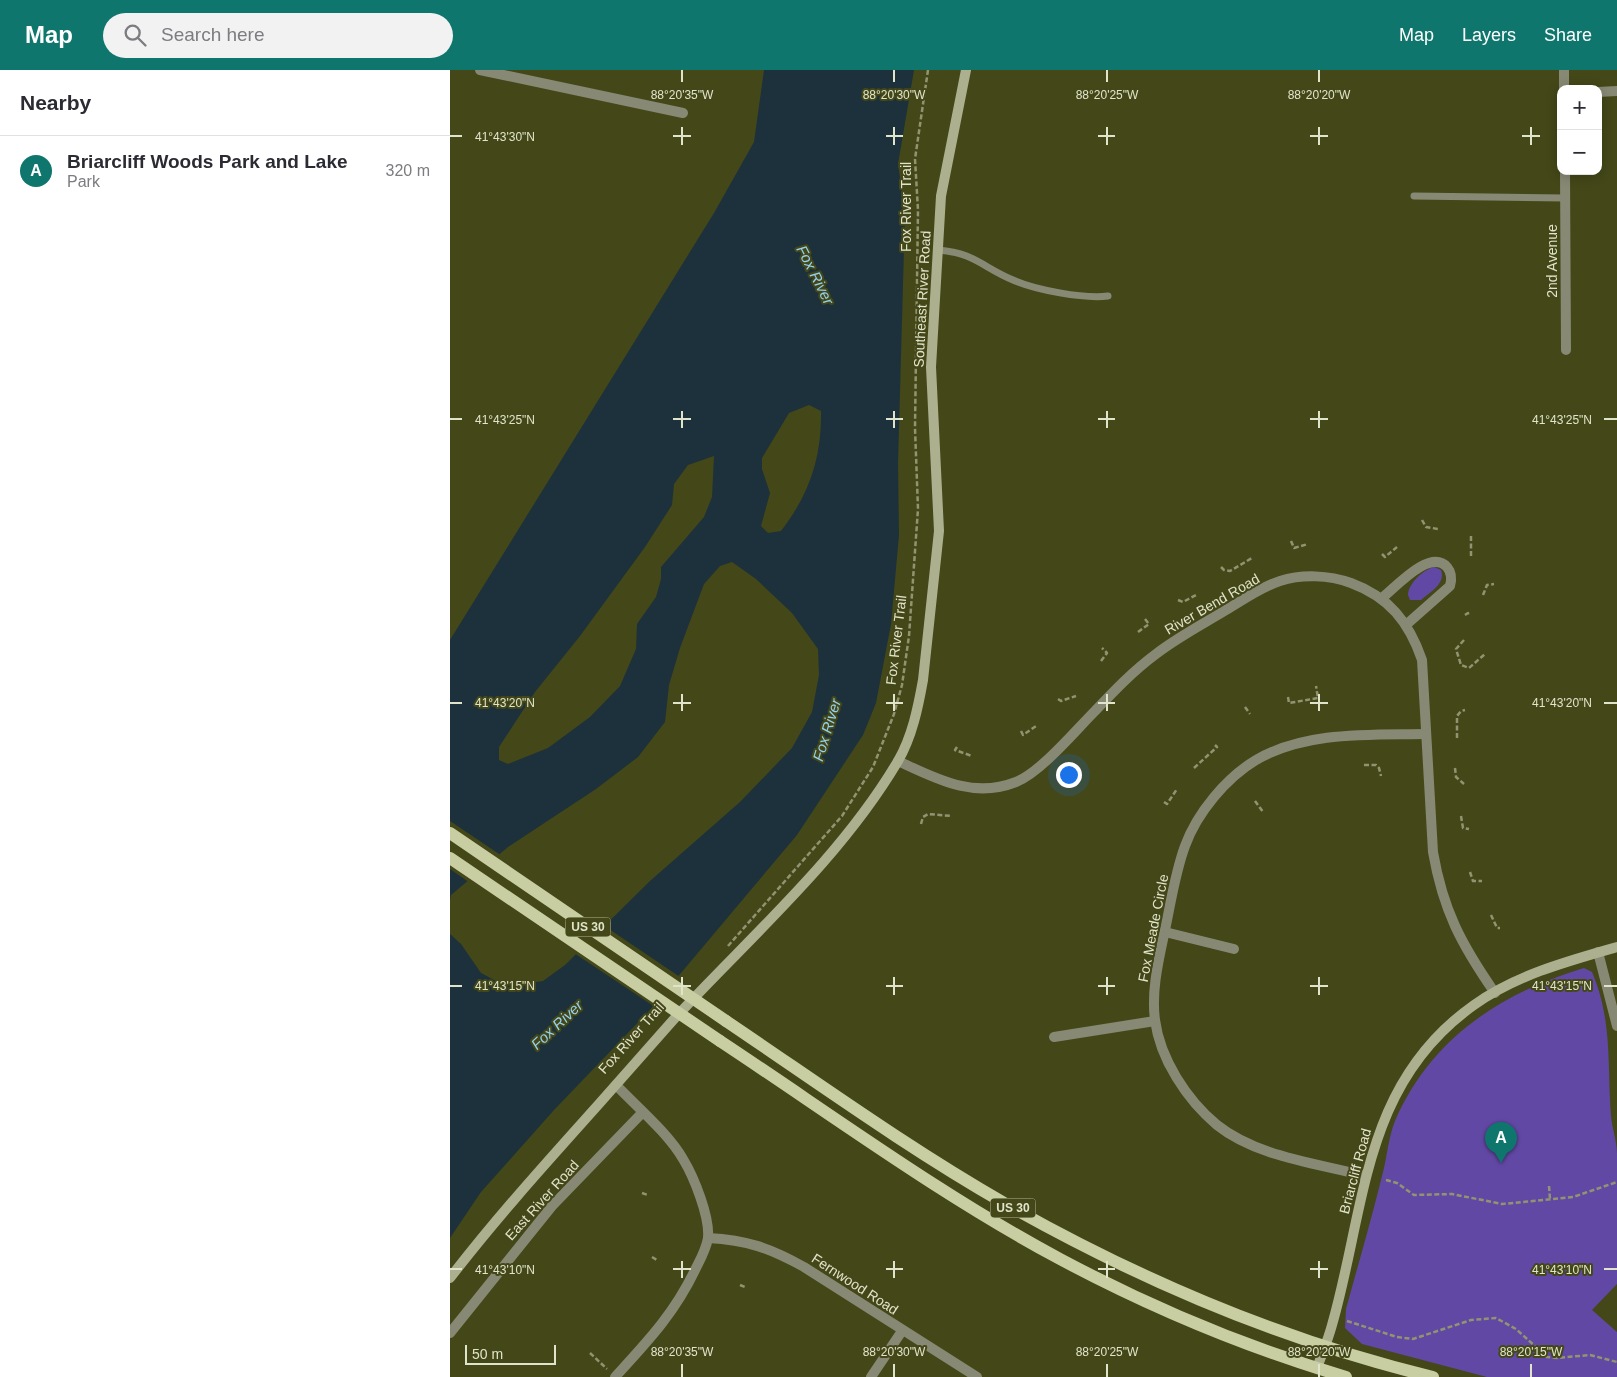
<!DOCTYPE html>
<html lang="en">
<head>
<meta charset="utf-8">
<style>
  body { margin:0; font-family:Helvetica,sans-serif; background:#f2f2f3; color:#2b2b33 }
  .controls { position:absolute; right:15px; top:15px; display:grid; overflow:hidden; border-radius:10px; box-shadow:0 2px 12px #0003 }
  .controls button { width:45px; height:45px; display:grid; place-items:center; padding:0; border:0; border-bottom:1px solid #e1e1e2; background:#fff; color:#2b2b33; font:25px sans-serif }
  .scale { position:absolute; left:15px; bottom:12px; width:91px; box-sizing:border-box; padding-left:5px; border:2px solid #e0e4ca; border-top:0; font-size:14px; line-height:18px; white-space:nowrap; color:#e0e4ca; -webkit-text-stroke:4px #444718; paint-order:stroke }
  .you { position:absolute; left:618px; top:704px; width:18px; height:18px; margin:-12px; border:4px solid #fff; border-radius:50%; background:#1a73e8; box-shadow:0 0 0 8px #1a73e833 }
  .badge { display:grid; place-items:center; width:32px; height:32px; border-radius:50%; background:#0f766e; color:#fff; font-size:16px; font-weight:700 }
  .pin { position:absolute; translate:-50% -41px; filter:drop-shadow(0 1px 2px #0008) }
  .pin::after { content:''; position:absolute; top:26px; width:18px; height:15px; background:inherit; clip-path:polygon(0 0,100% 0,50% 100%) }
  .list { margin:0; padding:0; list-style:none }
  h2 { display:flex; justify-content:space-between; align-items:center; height:65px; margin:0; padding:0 20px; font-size:21px }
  h2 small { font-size:16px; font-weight:400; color:#7c7c81 }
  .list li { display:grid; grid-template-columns:32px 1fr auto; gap:15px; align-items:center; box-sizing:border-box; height:70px; padding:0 20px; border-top:1px solid #e1e1e2 }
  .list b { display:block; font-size:19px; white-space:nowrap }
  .list p { margin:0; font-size:16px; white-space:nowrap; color:#7c7c81 }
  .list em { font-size:16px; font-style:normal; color:#7c7c81 }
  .icon { flex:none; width:28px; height:28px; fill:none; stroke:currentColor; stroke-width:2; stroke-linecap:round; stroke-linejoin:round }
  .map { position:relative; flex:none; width:1167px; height:1307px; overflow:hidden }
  header { display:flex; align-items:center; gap:30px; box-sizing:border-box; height:70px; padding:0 25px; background:#0f766e; color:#fff }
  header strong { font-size:24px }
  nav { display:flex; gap:28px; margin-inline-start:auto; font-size:18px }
  .search { width:350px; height:45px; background:#f2f2f3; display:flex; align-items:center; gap:12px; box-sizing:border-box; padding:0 18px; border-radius:28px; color:#7c7c81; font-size:19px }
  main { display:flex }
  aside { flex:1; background:#fff }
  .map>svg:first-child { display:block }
</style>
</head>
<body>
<header>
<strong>Map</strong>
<div class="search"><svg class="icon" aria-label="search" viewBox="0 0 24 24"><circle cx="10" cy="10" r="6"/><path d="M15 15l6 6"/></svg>Search here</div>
<nav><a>Map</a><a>Layers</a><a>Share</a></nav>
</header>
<main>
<aside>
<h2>Nearby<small></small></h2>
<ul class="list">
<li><span class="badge">A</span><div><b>Briarcliff Woods Park and Lake</b><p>Park</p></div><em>320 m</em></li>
</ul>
</aside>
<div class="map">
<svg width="1167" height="1307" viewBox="0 0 1167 1307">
  <rect width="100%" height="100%" fill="#444718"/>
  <g fill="#6248a5">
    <path d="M984,497l7,3c5,14 -11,22 -20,30h-11l-2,-5c0,-11 15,-25 26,-28z"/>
    <path d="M1134,898l8,4c21,50 15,93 19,144 1,12 6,25 6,38 0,43 0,87 0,130l-25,26 25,22v45h-130l-125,-33 -17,-16 1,-19c12,-44 25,-88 36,-133 5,-17 6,-38 13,-55 36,-83 106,-128 189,-153z"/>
  </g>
  <path fill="#1c313b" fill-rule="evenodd" d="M314,0h150l-16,94 7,48 -7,252 1,71 -8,89 -15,79 -13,32 -66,100 -148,176 -95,99 -73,82 -31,46v-304l11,10 20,29 17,9 20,3 25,-4 22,-16 85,-84 90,-79 52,-54 20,-36 7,-37 -1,-26 -26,-36 -36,-34 -24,-17 -12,4 -16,18 -24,64 -11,37 -4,37 -27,35 -42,32 -88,58 -57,48 -1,5v-260l264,-427 40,-71zM359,335l12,6c1,46 -12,84 -40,120l-13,2 -7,-7 9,-33 -8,-24v-11l27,-45zM264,386l-2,41 -8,20 -43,50v12l-5,18 -19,27 -1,25 -16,37 -30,31 -42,31 -40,16 -9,-4v-13l36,-55 45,-56 65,-89 27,-42 2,-21 14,-19z"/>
  <g fill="#444718">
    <path d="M0,751l52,35 -32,27 -20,-14z"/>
    <path d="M153,855l77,52 -25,30 -81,-54z"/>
  </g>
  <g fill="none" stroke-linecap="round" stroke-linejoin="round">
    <g stroke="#919470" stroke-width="2.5" stroke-dasharray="5 2.5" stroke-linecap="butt">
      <path d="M972,450l4,7 12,2"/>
      <path d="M1021,466v20"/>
      <path d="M841,471l3,7 14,-4"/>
      <path d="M932,484l3,3 12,-10"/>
      <path d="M771,497l3,3 6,1 22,-13"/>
      <path d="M1033,525l4,-10 7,-1"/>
      <path d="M728,530l5,2 13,-7"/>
      <path d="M1015,545l3,-2v2"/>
      <path d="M688,562l11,-8 -4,-5"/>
      <path d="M1014,570l-8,9 5,16 8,3 16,-14"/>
      <path d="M651,591l6,-8 -5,-5"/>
      <path d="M838,627l1,6 29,-5 -2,-12"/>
      <path d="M608,629l3,2 15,-5"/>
      <path d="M795,637l5,7"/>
      <path d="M571,661l2,4 13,-9"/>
      <path d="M1007,668v-22l4,-5 4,-1"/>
      <path d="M507,677l-2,3 17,6"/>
      <path d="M914,695h12l3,3 2,8"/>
      <path d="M744,698l23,-21 -2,-2"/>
      <path d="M1005,698l1,9 8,7"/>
      <path d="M805,731l8,11"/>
      <path d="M714,732l3,2 10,-15"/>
      <path d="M1011,746l2,12 6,1"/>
      <path d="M471,754l2,-7 5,-3 24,2"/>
      <path d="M1020,802l3,9h9"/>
      <path d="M1041,845l6,13h3"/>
      <path d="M278,876l114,-130 31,-49 21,-53 8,-29 7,-49 9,-127 -3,-81 3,-218 -3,-51 13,-89"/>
      <path d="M936,1110l11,3 17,12 38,-1 50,10 71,-7 44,-15"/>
      <path d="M1099,1116l1,13"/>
      <path d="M192,1123l6,2"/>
      <path d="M202,1187l5,3"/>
      <path d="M290,1215l5,2"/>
      <path d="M897,1251l50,16 16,2 58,-19 25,-2 20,11 31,28 10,1 33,-3 27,7"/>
      <path d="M140,1283l17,16"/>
    </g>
    <g stroke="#878974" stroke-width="7">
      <path d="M964,126l151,2"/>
      <path d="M488,180c37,3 44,17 75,30 22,10 71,19 95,16"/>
    </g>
    <g stroke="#878974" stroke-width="10">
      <path d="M30,0l203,43"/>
      <path d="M1114,0v19"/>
      <path d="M1148,22l19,-1"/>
      <path d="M1115,101l1,179"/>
      <path d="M932,528c14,-11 48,-50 65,-31 5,6 5,12 3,19l-43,38"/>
      <path d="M448,691c39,18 75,38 118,21 25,-10 59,-51 79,-71 19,-20 38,-40 61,-57 22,-17 47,-30 70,-44 17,-10 35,-23 54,-29 22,-7 49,-6 71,2 38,14 58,39 71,77l11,192c10,58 28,92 62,141"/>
      <path d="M715,862l69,17"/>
      <path d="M1148,882l19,74"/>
      <path d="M604,967l101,-16"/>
      <path d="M915,1106c-48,-13 -108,-19 -148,-51 -30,-25 -57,-66 -62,-105 -4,-30 4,-61 10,-90 6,-28 10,-57 20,-84 12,-33 41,-68 71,-86 50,-29 113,-25 170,-26"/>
      <path d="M258,1168c39,2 62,10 96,29l173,110"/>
      <path d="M0,1263l102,-127 90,-93"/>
      <path d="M165,1307c32,-35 59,-63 80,-107 5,-10 11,-20 13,-32 2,-21 -14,-61 -25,-79 -15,-26 -46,-52 -67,-74"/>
      <path d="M421,1307l31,-46"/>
    </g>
    <g stroke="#acb08e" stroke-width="10">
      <path d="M0,1208c47,-61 97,-116 148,-173 26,-29 51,-58 77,-87 76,-82 165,-159 223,-257 14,-24 20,-53 25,-81l16,-149 -8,-164 10,-171 25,-126"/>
      <path d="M867,1298c5,-14 11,-28 15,-43 34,-118 30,-241 142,-320 42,-30 94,-44 143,-58"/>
    </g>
    <g stroke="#c8cda2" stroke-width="12">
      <path d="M276,951c92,62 182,127 278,182 134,76 279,138 429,174"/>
      <path d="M270,971c112,74 222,155 340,218 90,48 188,89 286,118"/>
    </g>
    <g stroke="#c8cda2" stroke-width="12">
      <path d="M0,763l276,188"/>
      <path d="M0,788l270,183"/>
    </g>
  </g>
  <path fill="none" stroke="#e0e4ca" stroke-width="2" d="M232,0v12M444,0v12M657,0v12M869,0v12M232,57v18M444,57v18M657,57v18M869,57v18M1081,57v18M0,66h12M223,66h18M436,66h17M648,66h17M860,66h18M1072,66h18M232,341v17M444,341v17M657,341v17M869,341v17M0,349h12M223,349h18M436,349h17M648,349h17M860,349h18M1154,349h13M232,624v17M444,624v17M657,624v17M869,624v17M0,633h12M223,633h18M436,633h17M648,633h17M860,633h18M1154,633h13M232,907v18M444,907v18M657,907v18M869,907v18M0,916h12M223,916h18M436,916h17M648,916h17M860,916h18M1154,916h13M232,1191v17M444,1191v17M657,1191v17M869,1191v17M0,1199h12M223,1199h18M436,1199h17M648,1199h17M860,1199h18M1154,1199h13M232,1294v13M444,1294v13M657,1294v13M869,1294v13M1081,1294v13"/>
  <g text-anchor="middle" stroke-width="4" stroke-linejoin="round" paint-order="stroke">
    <g fill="#444718" stroke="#b1b595" stroke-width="1">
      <rect x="115.5" y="847.5" width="45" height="19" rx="4"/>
      <rect x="540.5" y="1128.5" width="45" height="19" rx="4"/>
    </g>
    <g font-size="12" font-weight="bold" fill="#e0e4ca">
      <text x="138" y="861">US 30</text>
      <text x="563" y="1142">US 30</text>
    </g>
    <g font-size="14" fill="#e0e4ca" stroke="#444718">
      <text transform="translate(456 137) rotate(-90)" y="5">Fox River Trail</text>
      <text transform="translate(1102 191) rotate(-90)" y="5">2nd Avenue</text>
      <text transform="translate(472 229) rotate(-87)" y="5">Southeast River Road</text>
      <text transform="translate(762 534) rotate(-30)" y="5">River Bend Road</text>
      <text transform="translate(446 570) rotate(-83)" y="5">Fox River Trail</text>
      <text transform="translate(703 858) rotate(-79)" y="5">Fox Meade Circle</text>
      <text transform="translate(181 968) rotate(-48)" y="5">Fox River Trail</text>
      <text transform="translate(905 1101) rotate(-75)" y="5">Briarcliff Road</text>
      <text transform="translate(92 1130) rotate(-48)" y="5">East River Road</text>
      <text transform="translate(405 1214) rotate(33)" y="5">Fernwood Road</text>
    </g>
    <g font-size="15" font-style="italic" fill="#95d1f2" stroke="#444718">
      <text transform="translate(365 205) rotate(63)" y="5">Fox River</text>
      <text transform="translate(377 660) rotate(-73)" y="5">Fox River</text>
      <text transform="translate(107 955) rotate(-43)" y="5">Fox River</text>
    </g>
  </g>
  <g font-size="12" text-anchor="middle" fill="#e0e4ca" stroke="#444718" stroke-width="4" stroke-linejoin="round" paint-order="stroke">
    <text x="232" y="29">88°20'35"W</text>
    <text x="444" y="29">88°20'30"W</text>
    <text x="657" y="29">88°20'25"W</text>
    <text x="869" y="29">88°20'20"W</text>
    <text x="55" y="71">41°43'30"N</text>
    <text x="55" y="354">41°43'25"N</text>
    <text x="1112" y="354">41°43'25"N</text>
    <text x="55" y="637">41°43'20"N</text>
    <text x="1112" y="637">41°43'20"N</text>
    <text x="55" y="920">41°43'15"N</text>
    <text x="1112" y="920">41°43'15"N</text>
    <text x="55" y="1204">41°43'10"N</text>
    <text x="1112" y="1204">41°43'10"N</text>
    <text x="232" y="1286">88°20'35"W</text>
    <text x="444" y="1286">88°20'30"W</text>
    <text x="657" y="1286">88°20'25"W</text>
    <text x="869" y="1286">88°20'20"W</text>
    <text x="1081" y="1286">88°20'15"W</text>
  </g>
</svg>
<div class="controls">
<button>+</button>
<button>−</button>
</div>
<div class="scale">50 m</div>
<div class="you"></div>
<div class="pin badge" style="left:1051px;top:1093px">A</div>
</div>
</main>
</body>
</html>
